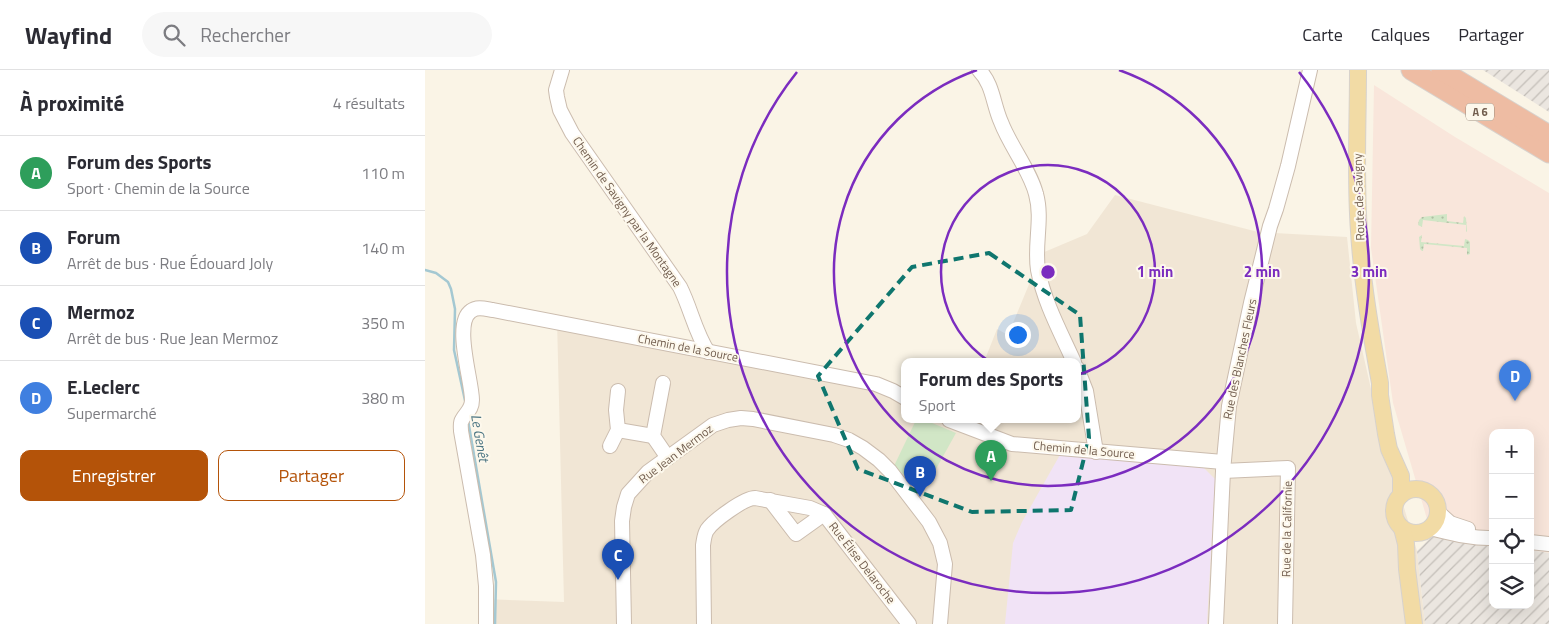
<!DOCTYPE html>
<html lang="fr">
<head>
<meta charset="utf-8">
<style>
  body { margin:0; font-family:"Titillium Web",sans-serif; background:#f7f7f7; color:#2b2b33 }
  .controls { position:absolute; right:15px; bottom:15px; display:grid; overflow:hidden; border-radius:10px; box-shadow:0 5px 20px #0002 }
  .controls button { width:45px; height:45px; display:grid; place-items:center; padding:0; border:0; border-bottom:1px solid #e1e1e2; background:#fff; color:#2b2b33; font:25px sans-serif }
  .you { position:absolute; left:592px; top:264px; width:18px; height:18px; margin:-12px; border:4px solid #fff; border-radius:50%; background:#1a73e8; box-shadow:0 0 0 8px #1a73e833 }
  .badge { display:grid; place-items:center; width:32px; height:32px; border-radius:50%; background:#b45309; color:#fff; font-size:16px; font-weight:700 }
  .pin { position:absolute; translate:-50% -41px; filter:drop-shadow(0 1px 2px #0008) }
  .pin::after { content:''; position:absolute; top:26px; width:18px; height:15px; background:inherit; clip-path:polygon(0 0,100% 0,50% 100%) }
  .popup { position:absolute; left:476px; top:288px; width:180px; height:65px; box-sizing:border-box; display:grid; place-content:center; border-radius:10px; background:#fff; filter:drop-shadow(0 1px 4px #0005); font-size:16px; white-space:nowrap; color:#7c7c81 }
  .popup b { font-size:19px; color:#2b2b33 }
  .popup::after { content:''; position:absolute; left:50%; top:100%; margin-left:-10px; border:10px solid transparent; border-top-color:#fff }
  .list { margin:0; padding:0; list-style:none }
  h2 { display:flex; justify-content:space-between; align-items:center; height:65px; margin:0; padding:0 20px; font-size:21px }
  h2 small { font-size:16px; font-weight:400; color:#7c7c81 }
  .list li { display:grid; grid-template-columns:32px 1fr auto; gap:15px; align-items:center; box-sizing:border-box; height:75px; padding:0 20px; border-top:1px solid #e1e1e2 }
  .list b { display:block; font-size:19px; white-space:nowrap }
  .list p { margin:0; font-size:16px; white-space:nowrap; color:#7c7c81 }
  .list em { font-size:16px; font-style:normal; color:#7c7c81 }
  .actions { display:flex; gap:10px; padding:15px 20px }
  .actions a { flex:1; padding:11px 0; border:1px solid #b45309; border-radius:10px; text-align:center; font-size:18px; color:#b45309 }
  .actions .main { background:#b45309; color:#fff }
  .icon { flex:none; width:28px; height:28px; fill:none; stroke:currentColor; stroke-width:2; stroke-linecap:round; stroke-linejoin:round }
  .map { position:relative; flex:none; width:1124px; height:554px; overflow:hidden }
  header { display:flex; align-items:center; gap:30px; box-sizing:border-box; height:70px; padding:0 25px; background:#fff; border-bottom:1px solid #e1e1e2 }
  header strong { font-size:24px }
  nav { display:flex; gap:28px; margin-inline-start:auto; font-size:18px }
  .search { width:350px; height:45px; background:#f7f7f7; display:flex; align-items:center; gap:12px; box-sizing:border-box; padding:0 18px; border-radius:28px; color:#7c7c81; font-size:19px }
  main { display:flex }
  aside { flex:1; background:#fff }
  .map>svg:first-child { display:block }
</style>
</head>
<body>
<header>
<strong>Wayfind</strong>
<div class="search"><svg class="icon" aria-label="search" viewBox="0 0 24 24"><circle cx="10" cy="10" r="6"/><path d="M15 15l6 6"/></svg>Rechercher</div>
<nav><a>Carte</a><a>Calques</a><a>Partager</a></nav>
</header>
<main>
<aside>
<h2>À proximité<small>4 résultats</small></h2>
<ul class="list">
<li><span class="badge" style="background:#2e9e5b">A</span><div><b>Forum des Sports</b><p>Sport · Chemin de la Source</p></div><em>110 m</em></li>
<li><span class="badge" style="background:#1a4fb4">B</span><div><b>Forum</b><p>Arrêt de bus · Rue Édouard Joly</p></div><em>140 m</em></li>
<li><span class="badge" style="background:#1a4fb4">C</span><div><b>Mermoz</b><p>Arrêt de bus · Rue Jean Mermoz</p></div><em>350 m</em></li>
<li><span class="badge" style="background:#3f7fe0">D</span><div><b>E.Leclerc</b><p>Supermarché</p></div><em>380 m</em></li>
</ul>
<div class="actions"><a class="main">Enregistrer</a><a>Partager</a></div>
</aside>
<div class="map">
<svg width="1124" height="554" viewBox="0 0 1124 554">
  <defs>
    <pattern id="industrial-furrows" width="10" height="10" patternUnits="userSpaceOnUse" patternTransform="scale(1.25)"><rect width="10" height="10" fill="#ebe6e0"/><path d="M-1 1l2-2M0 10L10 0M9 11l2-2" fill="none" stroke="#c3beb8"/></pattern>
    <pattern id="grass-dots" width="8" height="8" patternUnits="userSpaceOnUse" patternTransform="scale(1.25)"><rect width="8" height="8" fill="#d1e6c6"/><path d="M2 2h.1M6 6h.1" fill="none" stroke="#aebea3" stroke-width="1.8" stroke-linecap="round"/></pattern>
  </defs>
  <rect width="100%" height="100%" fill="#faf4e6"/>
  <path fill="#f1e6d5" d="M690,125l143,37 89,5 9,86 23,101 38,127 8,73h-942v-25l81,3 -7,-282 348,70v30h172v-58h-93l13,-33 11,6 34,-82 45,-19z"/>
  <path fill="#f9e6db" d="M949,15l81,52 94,56v360l-19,-3v-117h-37v112l-61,-9 -39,-133 -22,-155z"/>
  <g fill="url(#industrial-furrows)">
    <path d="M1058,0h66v42z"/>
    <path d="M1007,466l61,9v60h37v-55l19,3v71h-124l-8,-73z"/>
  </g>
  <path fill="#f1e3f6" d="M636,383l141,13 13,13 -8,145h-202l8,-81 9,-21z"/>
  <g fill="url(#grass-dots)">
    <path d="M1022,144v7l16,2 1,-7 2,2 1,13 -1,1v-7l-43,-5 -1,7 -4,-2 1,-5 3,-3z"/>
    <path d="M997,165l-1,7 43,4 1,-7 3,1 2,2v12l-3,1v-7l-43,-4 -1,7h-1l-2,-2 -1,-12z"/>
  </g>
  <path fill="#d1e6c6" d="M491,350h9l31,13 -30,54 -22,-12 -10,-9z"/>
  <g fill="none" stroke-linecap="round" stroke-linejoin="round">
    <g stroke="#a4c8d2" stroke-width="2.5">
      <path d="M0,200l11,3 12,9 3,7 4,20 -1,41 12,55"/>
      <path d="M43,350l28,162 -1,42"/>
    </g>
    <g stroke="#cbbcae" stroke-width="16">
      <g id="minor">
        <path d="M137,0l-6,20 1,7 3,13 12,23 108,154c11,22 15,45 28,65"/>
        <path d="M554,0c14,14 14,34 22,52 9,24 29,48 35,72 7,25 -2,50 2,76 6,32 23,63 36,92"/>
        <path d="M652,298l9,23 10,61"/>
        <path d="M238,313l-10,53 15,22"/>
        <path d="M524,350l63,24 211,18"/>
        <path d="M193,360l35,6"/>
        <path d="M185,376l8,-16 -2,-20 2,-19"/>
        <path d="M798,401l65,-3 -3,156"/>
        <path d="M345,430l26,34 28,-20"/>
        <path d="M1013,442l12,11 18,6"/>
        <path d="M1005,458c21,5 42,11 63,10"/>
        <path d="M1105,472l19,2"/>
        <path d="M61,554v-38l-3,-31 -22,-124c0,-3 -1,-8 1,-11 4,-8 10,-10 10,-20 0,-19 -19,-77 -1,-89 6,-5 15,-2 22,-1l383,74 17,7 12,7"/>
        <path d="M199,554l-2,-103 2,-14 4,-13 20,-22 65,-47 15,-5 13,-2 12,1 81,16 15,5 14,8 16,12 11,11 39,51 11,21 5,21 -5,60"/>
        <path d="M279,554l-1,-79c1,-5 1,-10 4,-15 6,-9 37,-32 48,-32l55,10 14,6 85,110"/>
        <path d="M791,554l7,-153 6,-65 22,-103 19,-77 6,-17 12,-43 22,-96"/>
      </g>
    </g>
    <g stroke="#d7d2cd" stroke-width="18">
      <g id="major">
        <path d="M933,0c0,54 -3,108 1,161 3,51 12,102 21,152v12l6,39 3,15 12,27v19"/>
        <circle cx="991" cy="441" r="22"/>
        <path d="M977,458l4,16 1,25 7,55"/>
      </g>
    </g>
    <g stroke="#d7d2cd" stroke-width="21">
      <g id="highway">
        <path d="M986,0l138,83"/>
        <path d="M1016,0l108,65"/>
      </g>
    </g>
    <use href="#minor" stroke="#fff" stroke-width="14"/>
    <use href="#major" stroke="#f2dba5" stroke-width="16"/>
    <use href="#highway" stroke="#eebca3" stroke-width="19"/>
  </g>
  <path fill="none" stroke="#0f766e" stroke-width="4" stroke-dasharray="10 6" stroke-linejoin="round" d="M564,183l91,62 9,123 -18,72 -99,2 -114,-43 -40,-93 94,-109z"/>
  <g fill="none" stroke="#7b2cbf" stroke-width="2.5">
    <circle cx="623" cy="202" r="107"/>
    <path d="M694 0A214 214 0 1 1 552 0"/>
    <path d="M874 2A321 321 0 1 1 372 2"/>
  </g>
  <g text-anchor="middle" stroke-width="4" stroke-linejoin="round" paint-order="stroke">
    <rect fill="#fdf8ec" stroke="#9b8c7d" stroke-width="1" x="1041" y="33.5" width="28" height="17" rx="4"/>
    <g font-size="11" font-weight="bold" fill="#715d4e">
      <text x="1055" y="46">A 6</text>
    </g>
    <g font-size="12" fill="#715d4e" stroke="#fdf8ec">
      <text transform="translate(934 127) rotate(-92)" y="4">Route de Savigny</text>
      <text transform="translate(202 142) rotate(55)" y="4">Chemin de Savigny par la Montagne</text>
      <text transform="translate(263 278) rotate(11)" y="4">Chemin de la Source</text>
      <text transform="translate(815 289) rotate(-78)" y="4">Rue des Blanches Fleurs</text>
      <text transform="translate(659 380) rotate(5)" y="4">Chemin de la Source</text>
      <text transform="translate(251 384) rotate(-37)" y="4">Rue Jean Mermoz</text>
      <text transform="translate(862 459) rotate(-89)" y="4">Rue de la Californie</text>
      <text transform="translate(437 493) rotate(52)" y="4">Rue Élise Delaroche</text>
    </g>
    <g font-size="14" font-style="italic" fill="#4a7482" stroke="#fdf8ec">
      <text transform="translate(55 368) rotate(80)" y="5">Le Genêt</text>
    </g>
  </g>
  <circle cx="623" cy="202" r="8" fill="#7b2cbf" stroke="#fdf8ec" stroke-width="2.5"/>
  <g font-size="15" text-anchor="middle" font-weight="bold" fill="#7b2cbf" stroke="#fdf8ec" stroke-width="4" stroke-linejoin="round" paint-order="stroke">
    <text x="730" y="207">1 min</text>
    <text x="837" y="207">2 min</text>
    <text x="944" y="207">3 min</text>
  </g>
</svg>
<div class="controls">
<button>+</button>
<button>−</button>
<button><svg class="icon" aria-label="locate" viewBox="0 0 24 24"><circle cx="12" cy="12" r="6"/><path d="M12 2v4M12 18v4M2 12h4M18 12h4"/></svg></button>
<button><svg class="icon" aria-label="layers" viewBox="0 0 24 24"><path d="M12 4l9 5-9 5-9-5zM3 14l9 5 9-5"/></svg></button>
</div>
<div class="you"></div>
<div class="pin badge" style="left:566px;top:411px;background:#2e9e5b">A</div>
<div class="popup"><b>Forum des Sports</b>Sport</div>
<div class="pin badge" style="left:495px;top:427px;background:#1a4fb4">B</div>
<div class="pin badge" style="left:193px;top:510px;background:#1a4fb4">C</div>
<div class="pin badge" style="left:1090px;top:331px;background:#3f7fe0">D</div>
</div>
</main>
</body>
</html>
